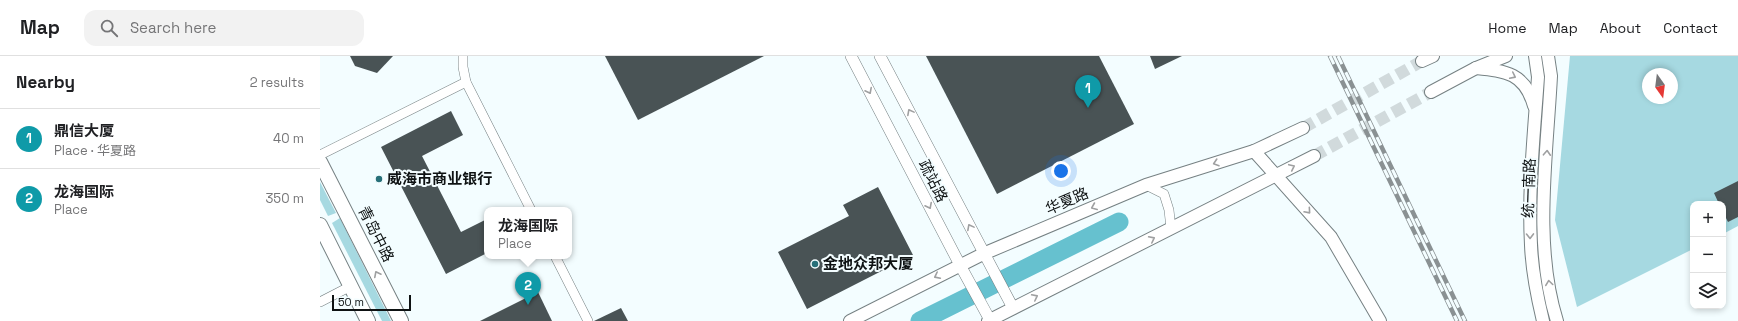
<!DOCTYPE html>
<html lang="en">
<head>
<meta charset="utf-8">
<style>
  body { margin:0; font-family:"Space Grotesk","Noto Sans SC",sans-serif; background:#f2f2f2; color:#202124 }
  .controls { position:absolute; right:12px; bottom:12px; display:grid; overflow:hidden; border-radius:8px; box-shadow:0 2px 6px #0003 }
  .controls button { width:36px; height:36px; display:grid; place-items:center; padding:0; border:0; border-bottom:1px solid #e0e0e0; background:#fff; color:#202124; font:20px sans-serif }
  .compass { position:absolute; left:1322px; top:12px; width:36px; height:36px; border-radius:50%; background:#fff; box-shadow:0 2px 6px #0003; rotate:166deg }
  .scale { position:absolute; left:12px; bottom:10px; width:79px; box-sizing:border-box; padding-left:4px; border:2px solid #0e1213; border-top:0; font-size:11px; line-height:14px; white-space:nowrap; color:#0e1213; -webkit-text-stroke:3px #f3fdff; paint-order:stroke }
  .you { position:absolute; left:741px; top:115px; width:14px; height:14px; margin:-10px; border:3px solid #fff; border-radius:50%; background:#1a73e8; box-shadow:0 0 0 6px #1a73e833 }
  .badge { display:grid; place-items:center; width:26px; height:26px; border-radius:50%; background:#277079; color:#fff; font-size:13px; font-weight:700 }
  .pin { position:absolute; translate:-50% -33px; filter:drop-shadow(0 1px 2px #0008) }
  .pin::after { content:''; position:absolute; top:21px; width:14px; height:12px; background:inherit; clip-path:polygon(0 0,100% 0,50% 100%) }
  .popup { position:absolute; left:164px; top:151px; width:88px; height:52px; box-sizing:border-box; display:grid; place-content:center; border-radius:8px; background:#fff; filter:drop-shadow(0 1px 3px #0005); font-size:13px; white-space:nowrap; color:#757577 }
  .popup b { font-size:15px; color:#202124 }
  .popup::after { content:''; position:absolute; left:50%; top:100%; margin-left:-8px; border:8px solid transparent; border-top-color:#fff }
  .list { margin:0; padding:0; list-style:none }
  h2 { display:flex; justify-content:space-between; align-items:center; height:52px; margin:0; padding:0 16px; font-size:17px }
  h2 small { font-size:13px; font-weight:400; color:#757577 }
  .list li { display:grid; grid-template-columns:26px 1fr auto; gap:12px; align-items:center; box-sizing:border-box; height:60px; padding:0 16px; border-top:1px solid #e0e0e0 }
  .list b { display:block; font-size:15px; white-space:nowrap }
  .list p { margin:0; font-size:13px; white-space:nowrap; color:#757577 }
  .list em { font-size:13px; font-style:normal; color:#757577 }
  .icon { flex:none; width:22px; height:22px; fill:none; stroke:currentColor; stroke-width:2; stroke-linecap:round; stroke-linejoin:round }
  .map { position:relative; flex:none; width:1418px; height:265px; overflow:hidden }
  header { display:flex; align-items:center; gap:24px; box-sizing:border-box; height:56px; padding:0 20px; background:#fff; border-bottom:1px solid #e0e0e0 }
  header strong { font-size:19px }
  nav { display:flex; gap:22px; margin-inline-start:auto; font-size:14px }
  .search { width:280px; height:36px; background:#f2f2f2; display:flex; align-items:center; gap:10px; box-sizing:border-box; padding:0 14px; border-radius:12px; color:#757577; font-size:15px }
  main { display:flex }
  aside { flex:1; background:#fff }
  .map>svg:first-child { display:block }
</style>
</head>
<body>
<header>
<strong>Map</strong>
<div class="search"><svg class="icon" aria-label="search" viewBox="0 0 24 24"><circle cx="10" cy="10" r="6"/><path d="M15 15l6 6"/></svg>Search here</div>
<nav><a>Home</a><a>Map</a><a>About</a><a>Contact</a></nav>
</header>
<main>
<aside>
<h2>Nearby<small>2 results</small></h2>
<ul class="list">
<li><span class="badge" style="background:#0f9aa8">1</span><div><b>鼎信大厦</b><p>Place · 华夏路</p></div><em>40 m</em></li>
<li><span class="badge" style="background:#0f9aa8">2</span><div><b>龙海国际</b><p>Place</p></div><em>350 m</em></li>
</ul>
</aside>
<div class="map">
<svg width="1418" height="265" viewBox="0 0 1418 265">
  <rect width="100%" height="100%" fill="#f3fdff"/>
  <g fill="#a6d9e1" fill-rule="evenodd">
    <path d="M1250,0h168v170l-15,8v-30h-30v45l-116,58 -22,-87zM1328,18h24v24h-24z"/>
    <path d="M0,126l16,31 -8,3 -8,-16z"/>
    <path d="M20,162l51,103h-9l-50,-98z"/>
  </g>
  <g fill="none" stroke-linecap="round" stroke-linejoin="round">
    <path stroke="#66c1cf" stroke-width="19" d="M600,265l199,-99"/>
  </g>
  <g fill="#495355">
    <path d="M30,0h43l-16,17 -22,-7z"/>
    <path d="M285,0h159l-126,64z"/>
    <path d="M606,0h173l35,68 -137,70z"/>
    <path d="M830,0h32l-27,13z"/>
    <path d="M131,55l12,24 -41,21 39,76 26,-13v34l-41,21 -65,-127z"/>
    <path d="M1418,125v36l-10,5 -5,-10v-8h-4l-5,-11z"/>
    <path d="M558,131l35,68 -106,54 -29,-57 71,-36 -6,-11z"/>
    <path d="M218,236l14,29h-72z"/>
    <path d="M301,252l7,13h-34z"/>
  </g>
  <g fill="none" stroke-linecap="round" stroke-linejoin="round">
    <g stroke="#d1dadc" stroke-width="12" stroke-dasharray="12 6" stroke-linecap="butt">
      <path d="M983,72l119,-67"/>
      <path d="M994,100l117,-64"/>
    </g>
    <g stroke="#768183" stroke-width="10">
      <g id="minor">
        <path d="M143,0v11l3,15 65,128"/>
        <path d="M0,99l146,-73"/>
        <path d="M826,129l18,9 5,16 2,19"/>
        <path d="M235,200l33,65"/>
        <path d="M0,246l31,-16"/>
      </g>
    </g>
    <g stroke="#768183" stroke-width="12">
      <g id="tertiary">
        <path d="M531,0l109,209 30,55"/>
        <path d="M560,0l133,252"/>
      </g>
    </g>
    <g stroke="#768183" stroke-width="14">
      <g id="secondary">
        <path d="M1215,0l3,21c-4,56 -10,113 -7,168 1,26 6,51 12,76"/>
        <path d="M1228,0l3,20c-4,79 -18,169 6,245"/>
        <path d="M1102,5l11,-5"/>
        <path d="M1156,12c30,3 49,5 58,38"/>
        <path d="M1111,36l45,-24 30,-12"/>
        <path d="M934,95l77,86 49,84"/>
        <path d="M530,265l133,-67 163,-69 108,-34 49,-23"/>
        <path d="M668,265l326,-165"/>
      </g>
    </g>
    <g stroke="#768183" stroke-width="16">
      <g id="primary">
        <path d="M0,106l81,159"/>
        <path d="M0,169l48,96"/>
      </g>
    </g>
    <use href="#minor" stroke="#fff" stroke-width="9"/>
    <use href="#tertiary" stroke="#fff" stroke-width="11"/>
    <use href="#secondary" stroke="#fff" stroke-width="12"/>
    <use href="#primary" stroke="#fff" stroke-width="14"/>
    <g stroke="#8a9193" stroke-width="4.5">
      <g id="rail">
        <path d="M1010,0l127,265"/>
        <path d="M1018,0l127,265"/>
      </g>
    </g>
    <use href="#rail" stroke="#f3fdff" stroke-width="3" stroke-dasharray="9" stroke-linecap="butt"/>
  </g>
  <defs><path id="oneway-chevron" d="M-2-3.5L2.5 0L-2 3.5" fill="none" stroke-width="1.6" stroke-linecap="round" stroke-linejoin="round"/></defs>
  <g stroke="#9fa0a1">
    <use href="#oneway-chevron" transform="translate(1193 20) rotate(26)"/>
    <use href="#oneway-chevron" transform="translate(549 35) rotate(63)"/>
    <use href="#oneway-chevron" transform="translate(590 56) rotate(-118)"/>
    <use href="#oneway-chevron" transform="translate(1227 97) rotate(-87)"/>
    <use href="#oneway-chevron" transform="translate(896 107) rotate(162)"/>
    <use href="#oneway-chevron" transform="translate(972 111) rotate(-25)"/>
    <use href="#oneway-chevron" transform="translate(609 150) rotate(63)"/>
    <use href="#oneway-chevron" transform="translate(774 151) rotate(157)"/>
    <use href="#oneway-chevron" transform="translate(988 155) rotate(49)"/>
    <use href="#oneway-chevron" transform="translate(650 171) rotate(-118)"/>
    <use href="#oneway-chevron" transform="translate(1210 180) rotate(89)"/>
    <use href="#oneway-chevron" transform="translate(832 183) rotate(-27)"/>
    <use href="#oneway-chevron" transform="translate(57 218) rotate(-117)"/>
    <use href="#oneway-chevron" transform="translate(617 220) rotate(153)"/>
    <use href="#oneway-chevron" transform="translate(1229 227) rotate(-98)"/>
    <use href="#oneway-chevron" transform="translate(715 241) rotate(-27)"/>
  </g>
  <g fill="#277079" stroke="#f3fdff" stroke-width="1.5">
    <circle cx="59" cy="123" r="4"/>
    <circle cx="495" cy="208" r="4"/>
  </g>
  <g text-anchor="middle" stroke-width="4" stroke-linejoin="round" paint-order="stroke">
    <g font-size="15" font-weight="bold" fill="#0e1213" stroke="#f3fdff" text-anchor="start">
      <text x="67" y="128">威海市商业银行</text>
      <text x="503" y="213">金地众邦大厦</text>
    </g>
    <g font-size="15" fill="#0e1213" stroke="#f3fdff">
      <text transform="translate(613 125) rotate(63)" y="5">疏站路</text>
      <text transform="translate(1209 132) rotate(-88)" y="5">统一南路</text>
      <text transform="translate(747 145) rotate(-23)" y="5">华夏路</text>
      <text transform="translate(56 178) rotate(63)" y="5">青岛中路</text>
    </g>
  </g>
</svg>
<div class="controls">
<button>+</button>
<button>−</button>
<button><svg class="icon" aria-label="layers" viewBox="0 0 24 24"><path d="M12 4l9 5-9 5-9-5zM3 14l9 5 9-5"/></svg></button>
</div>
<svg class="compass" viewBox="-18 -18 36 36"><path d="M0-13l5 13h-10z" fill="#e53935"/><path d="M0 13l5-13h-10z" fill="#757577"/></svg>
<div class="scale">50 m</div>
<div class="you"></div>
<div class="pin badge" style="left:768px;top:52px;background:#0f9aa8">1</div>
<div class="pin badge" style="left:208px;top:249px;background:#0f9aa8">2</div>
<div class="popup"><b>龙海国际</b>Place</div>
</div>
</main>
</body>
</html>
